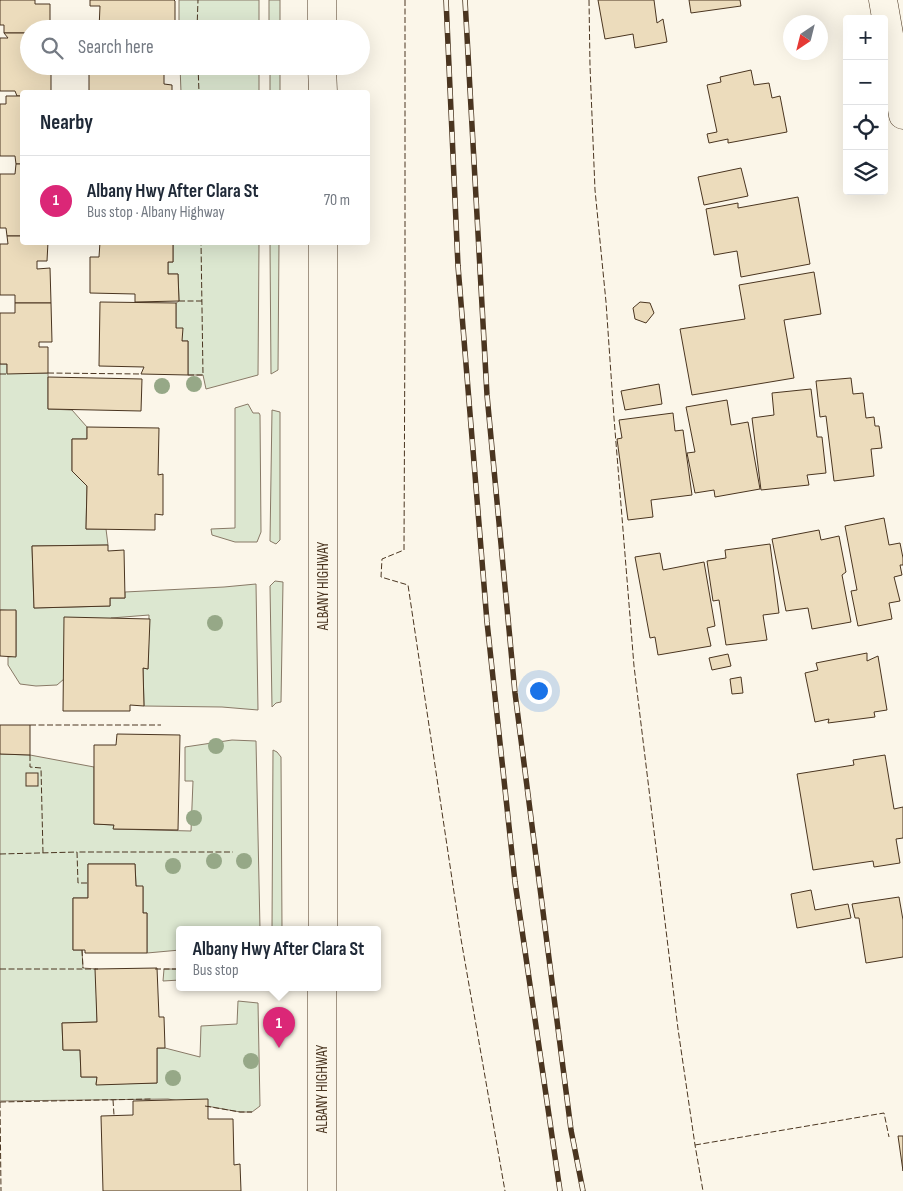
<!DOCTYPE html>
<html lang="en">
<head>
<meta charset="utf-8">
<style>
  body { margin:0; font-family:"Sofia Sans Condensed",sans-serif; background:#f2f2f3; color:#1f2937 }
  .controls { position:absolute; right:15px; top:15px; display:grid; overflow:hidden; border-radius:5px; box-shadow:0 5px 20px #0002 }
  .controls button { width:45px; height:45px; display:grid; place-items:center; padding:0; border:0; border-bottom:1px solid #e0e1e3; background:#fff; color:#1f2937; font:25px sans-serif }
  .compass { position:absolute; left:783px; top:15px; width:45px; height:45px; border-radius:50%; background:#fff; box-shadow:0 5px 20px #0002; rotate:215deg }
  .you { position:absolute; left:538px; top:690px; width:18px; height:18px; margin:-12px; border:4px solid #fff; border-radius:50%; background:#1a73e8; box-shadow:0 0 0 8px #1a73e833 }
  .badge { display:grid; place-items:center; width:32px; height:32px; border-radius:50%; background:#db2777; color:#fff; font-size:16px; font-weight:700 }
  .pin { position:absolute; translate:-50% -41px; filter:drop-shadow(0 1px 2px #0008) }
  .pin::after { content:''; position:absolute; top:26px; width:18px; height:15px; background:inherit; clip-path:polygon(0 0,100% 0,50% 100%) }
  .popup { position:absolute; left:176px; top:926px; width:205px; height:65px; box-sizing:border-box; display:grid; place-content:center; border-radius:5px; background:#fff; filter:drop-shadow(0 1px 4px #0005); font-size:16px; white-space:nowrap; color:#747a83 }
  .popup b { font-size:19px; color:#1f2937 }
  .popup::after { content:''; position:absolute; left:50%; top:100%; margin-left:-10px; border:10px solid transparent; border-top-color:#fff }
  .list { margin:0; padding:0; list-style:none }
  h2 { display:flex; justify-content:space-between; align-items:center; height:65px; margin:0; padding:0 20px; font-size:21px }
  h2 small { font-size:16px; font-weight:400; color:#747a83 }
  .list li { display:grid; grid-template-columns:32px 1fr auto; gap:15px; align-items:center; box-sizing:border-box; height:90px; padding:0 20px; border-top:1px solid #e0e1e3 }
  .list b { display:block; font-size:19px; white-space:nowrap }
  .list p { margin:0; font-size:16px; white-space:nowrap; color:#747a83 }
  .list em { font-size:16px; font-style:normal; color:#747a83 }
  .icon { flex:none; width:28px; height:28px; fill:none; stroke:currentColor; stroke-width:2; stroke-linecap:round; stroke-linejoin:round }
  .map { position:relative; flex:none; width:903px; height:1191px; overflow:hidden }
  .search { position:absolute; background:#fff; box-shadow:0 5px 20px #0002; left:20px; top:20px; width:350px; height:55px; display:flex; align-items:center; gap:12px; box-sizing:border-box; padding:0 18px; border-radius:28px; color:#747a83; font-size:19px }
  .panel { position:absolute; background:#fff; box-shadow:0 5px 20px #0002; left:20px; top:90px; width:350px; height:155px; border-radius:5px }
  .map>svg:first-child { display:block }
</style>
</head>
<body>
<div class="map">
<svg width="903" height="1191" viewBox="0 0 903 1191">
  <rect width="100%" height="100%" fill="#fbf6e9"/>
  <g fill="#dce7d0" stroke="#887966">
    <rect x="179" y="0" width="80" height="29"/>
    <rect x="269" y="0" width="11" height="29"/>
    <path d="M180,66h79v26h-78z"/>
    <rect x="270" y="66" width="10" height="26"/>
    <path d="M173,243h86l-1,132 -52,14 -3,-14h-15v-34h-6l-6,-13v-25l3,-2 -1,-27h-10v-12h5z"/>
    <path d="M270,243h9l-1,127 -7,4z"/>
    <path d="M0,364h7v9h41v36l24,1 15,17v12h-15v32l15,15 -1,43h20l2,16 -76,1 2,62 76,-2v-8h15v-6l99,-5 32,-3 2,126 -36,-3 -78,-1 -1,-38 5,1 1,-54 -38,3 -47,61 -7,6 -21,1 -16,-2 -12,-19v-8l8,-1v-45l-16,-1z"/>
    <path d="M248,404l5,9h6l1,2 1,117 -4,10h-22l-23,-7 -1,-6 24,-1v-120z"/>
    <path d="M272,410l8,2v128l-4,4 -6,-3z"/>
    <path d="M275,581l8,1 -2,120 -5,1 -4,4 -2,-121z"/>
    <path d="M232,740l24,1 4,188h-80v21l-33,3v-40h-4v-26l-7,-1 -1,-22h-47v34h-15v52h9l1,18 13,1 1,53 -35,1 1,27h17l1,27h16l-1,7 61,-1v-35h8l35,9 1,-31 36,-2 1,-23 20,2 2,103 -8,6h-12l-72,-13 -168,2v-347l30,1 64,12v57l20,1v4l77,2 2,-50h-8v-34z"/>
    <path d="M273,750l4,2 4,5 1,172h-10z"/>
    <path d="M164,969h16v11l-17,1z"/>
  </g>
  <g fill="#ecdcbc" stroke="#4a3520">
    <path d="M0,0h35v4h15v25h-21v4h-25v-8h-4z"/>
    <path d="M90,0h84l1,1v28h-76l1,-23h-10z"/>
    <path d="M598,0h56l3,23 6,-4 4,23 -32,6 -2,-14 -28,5z"/>
    <path d="M689,0h51l1,6 -50,7z"/>
    <path d="M4,33h25v33h22v26h-29v4h-5l-2,-5h-15v-53h8z"/>
    <path d="M89,66h82v2l-7,-1v17l8,1v7h-83z"/>
    <path d="M751,70l3,15 15,-2 3,15 8,-2 7,36 -59,11v-4l-19,4 -2,-9 10,-2 -10,-47 14,-3 -1,-5z"/>
    <path d="M6,96h16v68h-6l-1,-8h-15v-52h6z"/>
    <path d="M16,164h6v72h-15l-1,-8h-6v-54h15z"/>
    <path d="M741,168l7,28 -44,9 -6,-28z"/>
    <path d="M798,197l12,67 -69,13 -4,-26 -23,4 -8,-46 32,-6v5z"/>
    <path d="M7,236h15v6h26l-1,19h-10v8l13,-1 1,35h-36v-8h-15v-51h8z"/>
    <path d="M100,242h73v20h-5v12h10l1,27 -44,1v-8l-45,-1v-36h9z"/>
    <path d="M814,272l7,42 -37,6 10,58 -102,17 -12,-66 65,-10 -6,-34z"/>
    <path d="M100,302l76,1v25h7l-1,13h6v34l-47,-1 3,-7 -45,-1z"/>
    <path d="M640,302l10,1 4,10 -8,10 -11,-4 -2,-11z"/>
    <path d="M15,303h36l1,39h-13v5h9v26l-41,1v-10h-7v-51h15z"/>
    <path d="M48,377l94,2 -1,32 -93,-2z"/>
    <path d="M851,378l2,16 10,-1 3,25 8,-1 1,9h4l3,22 -11,1 3,27 -40,5 -8,-65 -6,1 -4,-36z"/>
    <path d="M659,384l3,20 -37,6 -4,-19z"/>
    <path d="M811,389l6,48h5l4,36 -19,2 2,10 -48,5 -9,-72 22,-3 -2,-22z"/>
    <path d="M727,400l4,25 17,-3 12,67 -45,8 -1,-7 -19,3 -8,-40 8,-1 -9,-45z"/>
    <path d="M673,413l2,18 8,-1 9,65 -41,5 2,17 -25,3 -11,-81 5,-1 -3,-18z"/>
    <path d="M87,427l72,1 -1,47 5,-1v41l-8,-1v16l-69,-1 1,-43 -15,-15v-32h15z"/>
    <path d="M884,518l5,27 11,-2 3,15v7h-3l2,10 -8,2 6,24 -11,2 3,16 -34,7 -7,-35 6,-1 -12,-64z"/>
    <path d="M819,530l2,10 18,-4 7,36 -4,3 9,47 -39,7 -4,-21 -22,3 -14,-72z"/>
    <path d="M770,544l9,69 -16,2 4,25 -41,5 -7,-45 -6,1 -6,-40 19,-3 -1,-8z"/>
    <path d="M108,545v6l16,-1 1,48h-15v8l-76,2 -2,-62z"/>
    <path d="M660,553l3,17 41,-8 11,64 -8,2 4,18 -53,9 -3,-18 -5,1 -15,-81z"/>
    <path d="M0,610h16v47l-16,-1z"/>
    <path d="M64,617l86,2 -2,50 -5,-1 1,38 -14,-1v6h-67z"/>
    <path d="M867,653v8l11,-5 9,54 -13,2 1,5 -47,6 1,-4 -14,3 -10,-49 13,-3 -2,-7z"/>
    <path d="M728,654l3,12 -19,4 -3,-12z"/>
    <path d="M741,677l2,16 -11,1 -2,-15z"/>
    <path d="M0,725h30v30l-30,-1z"/>
    <path d="M117,734l63,1 -2,95 -65,-1 1,-4 -20,-1v-79h22z"/>
    <path d="M885,755l9,54 9,-2v31l-7,1 4,24 -26,4 -1,-6 -60,9 -16,-96 57,-9 -1,-5z"/>
    <rect x="26" y="773" width="12" height="13"/>
    <path d="M88,864h47l1,22h7v27h4v40h-62v-3h-12v-52h15z"/>
    <path d="M811,890l4,20 33,-6 3,14 -54,10 -6,-34z"/>
    <path d="M899,897l4,23v37l-37,6 -7,-45h-4l-3,-14z"/>
    <path d="M157,968l2,49h5l1,31h-8v35l-61,2 1,-8h-16l-1,-27h-17l-1,-27 35,-1 -2,-53z"/>
    <path d="M208,1099v20h25l1,46 6,-1 1,27h-138l-2,-75 32,-1v-14z"/>
    <path d="M898,1136h5v35z"/>
  </g>
  <g fill="none" stroke-linecap="round" stroke-linejoin="round">
    <g stroke="#4a3520" stroke-width="29">
      <path id="tertiary" d="M883,0l20,115"/>
    </g>
    <g stroke="#4a3520" stroke-width="29">
      <g id="trunk">
        <path d="M322,0v29"/>
        <path d="M322,66l1,26"/>
        <path d="M323,929v-687"/>
        <path d="M322,987v204"/>
      </g>
    </g>
    <use href="#tertiary" stroke="#fbf6e9" stroke-width="28"/>
    <use href="#trunk" stroke="#fbf6e9" stroke-width="28"/>
    <g stroke="#4a3520" stroke-width="5.5">
      <g id="rail">
        <path d="M446,0l12,266 29,356 28,260 45,309"/>
        <path d="M465,0l22,395 28,298 56,437 12,61"/>
      </g>
    </g>
    <use href="#rail" stroke="#fbf6e9" stroke-width="4" stroke-dasharray="11" stroke-linecap="butt"/>
    <g stroke="#4a3520" stroke-width="1" stroke-dasharray="6 2.5" stroke-linecap="butt">
      <path d="M405,0v312l-1,238 -22,9 -1,18 27,8 53,354 44,252"/>
      <path d="M589,0l1,66 5,124 11,112 8,116 20,248 44,363 17,116 8,46"/>
      <path d="M197,29l1,-29"/>
      <path d="M198,66l1,26"/>
      <path d="M179,301h23"/>
      <path d="M48,373l93,1"/>
      <path d="M0,374h7"/>
      <path d="M188,375h15l-2,-133"/>
      <path d="M30,725h131"/>
      <path d="M30,755v12l11,1 2,85"/>
      <path d="M0,854l77,-2"/>
      <path d="M87,883h-9l-1,-31h156"/>
      <path d="M82,950l1,18"/>
      <path d="M0,969h98"/>
      <path d="M155,969h25"/>
      <path d="M113,1100l1,15"/>
      <path d="M0,1102l151,-3"/>
      <path d="M0,1102l1,89"/>
      <path d="M205,1106l35,6h12"/>
      <path d="M695,1145l189,-32 5,24"/>
    </g>
  </g>
  <g fill="#96a887">
    <circle cx="194" cy="384" r="8"/>
    <circle cx="162" cy="386" r="8"/>
    <circle cx="215" cy="623" r="8"/>
    <circle cx="216" cy="746" r="8"/>
    <circle cx="194" cy="818" r="8"/>
    <circle cx="214" cy="861" r="8"/>
    <circle cx="244" cy="861" r="8"/>
    <circle cx="173" cy="866" r="8"/>
    <circle cx="251" cy="1061" r="8"/>
    <circle cx="173" cy="1078" r="8"/>
  </g>
  <g text-anchor="middle" stroke-width="4" stroke-linejoin="round" paint-order="stroke">
    <g font-size="15" fill="#4a3520" stroke="#fbf6e9">
      <text transform="translate(323 586) rotate(-90)" y="5">ALBANY HIGHWAY</text>
      <text transform="translate(322 1089) rotate(-90)" y="5">ALBANY HIGHWAY</text>
    </g>
  </g>
</svg>
<div class="controls">
<button>+</button>
<button>−</button>
<button><svg class="icon" aria-label="locate" viewBox="0 0 24 24"><circle cx="12" cy="12" r="6"/><path d="M12 2v4M12 18v4M2 12h4M18 12h4"/></svg></button>
<button><svg class="icon" aria-label="layers" viewBox="0 0 24 24"><path d="M12 4l9 5-9 5-9-5zM3 14l9 5 9-5"/></svg></button>
</div>
<svg class="compass" viewBox="-18 -18 36 36"><path d="M0-13l5 13h-10z" fill="#e53935"/><path d="M0 13l5-13h-10z" fill="#747a83"/></svg>
<div class="you"></div>
<div class="pin badge" style="left:279px;top:1048px">1</div>
<div class="popup"><b>Albany Hwy After Clara St</b>Bus stop</div>
<div class="search"><svg class="icon" aria-label="search" viewBox="0 0 24 24"><circle cx="10" cy="10" r="6"/><path d="M15 15l6 6"/></svg>Search here</div>
<section class="panel">
<h2>Nearby<small></small></h2>
<ul class="list">
<li><span class="badge">1</span><div><b>Albany Hwy After Clara St</b><p>Bus stop · Albany Highway</p></div><em>70 m</em></li>
</ul>
</section>
</div>
</body>
</html>
